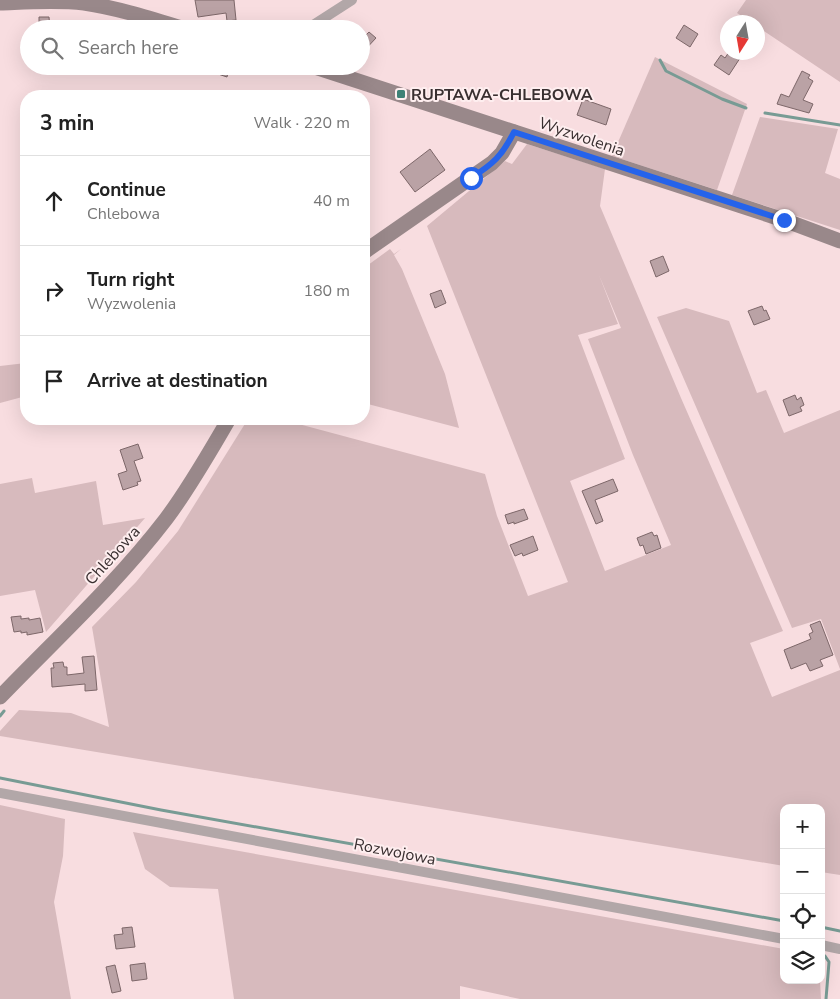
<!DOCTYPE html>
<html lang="en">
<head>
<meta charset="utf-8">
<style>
  body { margin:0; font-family:"Nunito Sans",sans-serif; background:#f6f6f6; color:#222 }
  .controls { position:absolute; right:15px; bottom:15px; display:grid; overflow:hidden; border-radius:10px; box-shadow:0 5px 20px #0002 }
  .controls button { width:45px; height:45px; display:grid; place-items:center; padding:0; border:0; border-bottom:1px solid #e0e0e0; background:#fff; color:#222; font:25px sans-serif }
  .compass { position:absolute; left:720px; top:15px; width:45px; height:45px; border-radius:50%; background:#fff; box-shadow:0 5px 20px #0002; rotate:191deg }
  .stop { position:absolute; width:15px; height:15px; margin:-11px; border:4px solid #2563eb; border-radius:50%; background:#fff }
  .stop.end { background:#2563eb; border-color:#fff; box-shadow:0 1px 5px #0008 }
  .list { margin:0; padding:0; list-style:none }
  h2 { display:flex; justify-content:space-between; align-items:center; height:65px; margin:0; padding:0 20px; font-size:21px }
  h2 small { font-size:16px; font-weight:400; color:#767676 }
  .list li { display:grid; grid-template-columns:32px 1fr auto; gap:15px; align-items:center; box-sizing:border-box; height:90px; padding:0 20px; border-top:1px solid #e0e0e0 }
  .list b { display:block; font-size:19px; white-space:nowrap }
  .list p { margin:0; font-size:16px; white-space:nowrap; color:#767676 }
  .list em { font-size:16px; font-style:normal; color:#767676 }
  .icon { flex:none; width:28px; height:28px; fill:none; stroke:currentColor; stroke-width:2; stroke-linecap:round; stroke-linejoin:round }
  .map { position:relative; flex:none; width:840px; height:999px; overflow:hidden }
  .search { position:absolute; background:#fff; box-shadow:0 5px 20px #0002; left:20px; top:20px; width:350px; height:55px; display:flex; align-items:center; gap:12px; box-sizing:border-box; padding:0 18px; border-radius:28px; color:#767676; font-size:19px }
  .panel { position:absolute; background:#fff; box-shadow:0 5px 20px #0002; left:20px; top:90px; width:350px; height:335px; border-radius:20px }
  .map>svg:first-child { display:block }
</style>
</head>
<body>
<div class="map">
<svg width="840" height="999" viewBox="0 0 840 999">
  <rect width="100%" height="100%" fill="#f8dde0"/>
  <g fill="#d7babd" fill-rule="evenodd">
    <path d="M746,0h94v82l-82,-55v-5h-7l-14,-9z"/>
    <path d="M655,57l92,47 -30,86 -105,-34z"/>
    <path d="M760,117l78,12 -13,44 15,6v51l-108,-35z"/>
    <path d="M527,144l78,25 -5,37 81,192 102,233 -33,12 22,54 68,-27v205l-19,-3v-64h-37v58l-784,-130v-5l19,-21 52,3 38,14 -17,-100 44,-45 42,-51 70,-112h32l205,55 12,42 31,80 40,-14 -141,-356 78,-65 7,3zM599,275l22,53 -33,11 45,116 38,90 -66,26 -35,-90 55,-22 -47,-124 40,-11z"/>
    <path d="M390,249l4,5 7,-5 -7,6 8,14 43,105 14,54 -95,-25v-135z"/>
    <path d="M686,308l43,13 28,72 9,-3 18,43 56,-23v259l-19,-50 -29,9 -135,-311z"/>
    <path d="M26,363v33l-26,7v-37z"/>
    <path d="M32,478l3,15 61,-12 7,44 42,-7 -99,114 -11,-42 -35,6v-112z"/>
    <path d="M0,805l65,14 -2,37 -9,46 17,97h-71z"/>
    <path d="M133,832l651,117v31h36l1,19h-301l-60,-13v13h-226l-16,-110 -48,-2 -25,-18z"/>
  </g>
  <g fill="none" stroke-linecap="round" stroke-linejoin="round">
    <g stroke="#789b94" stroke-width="3">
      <path d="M660,60l6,11 56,28 24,9"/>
      <path d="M765,113l75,12"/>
      <path d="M0,716l4,-5"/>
      <path d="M0,778l161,32 623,111"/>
      <path d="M821,927l19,4"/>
      <path d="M821,955l4,1 4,6 -3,37"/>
    </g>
  </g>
  <g fill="#baa2a5" stroke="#7d6769">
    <path d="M195,0h39l2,20 -9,1 -1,-8 -28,4z"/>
    <path d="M39,17h10l1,12h-11z"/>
    <path d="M684,25l14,9 -8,13 -14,-9z"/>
    <path d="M369,32l7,6 -15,16v-14z"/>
    <path d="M729,52h15l-15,23 -15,-10 7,-10 4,3z"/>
    <path d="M200,66h25l4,2 -2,9 -27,-9z"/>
    <path d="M802,71l8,4 -2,3 5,3 -10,19 10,4 -4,9 -32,-9 4,-10 8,3z"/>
    <path d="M583,99l28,10 -5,16 -29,-10z"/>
    <path d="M430,149l15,21 -30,22 -15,-20z"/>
    <path d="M663,256l6,15 -13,6 -6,-16z"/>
    <path d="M441,290l5,13 -11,5 -5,-14z"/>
    <path d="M762,306l2,5 2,-1 4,9 -16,6 -6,-14z"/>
    <path d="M795,395l2,5 4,-3 3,8 -4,2 2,4 -13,5 -6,-16z"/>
    <path d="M138,444l5,14 -9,3 7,20 -4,1 1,3 -15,5 -5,-16 9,-3 -7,-21z"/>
    <path d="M613,479l5,12 -23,9 8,21 -7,3 -14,-33z"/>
    <path d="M524,509l4,10 -14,5v-2l-6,2 -3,-9z"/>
    <path d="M652,532l2,4 3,-1 4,13 -15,6 -3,-9 -3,1 -3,-8z"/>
    <path d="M533,536l5,14 -15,6 -1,-3 -7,3 -5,-11z"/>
    <path d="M21,616v3l8,-1v2l11,-2 3,14 -16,3v-3l-6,1v-2l-7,1 -3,-15z"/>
    <path d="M820,621l13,34 -13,5 3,6 -13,5 -4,-8 -15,6 -7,-19 27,-11 -2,-5 4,-2 -3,-7z"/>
    <path d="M94,656l3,34 -12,1v-7l-33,3 -1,-19h3l-1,-5 10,-1 1,5h3v8l17,-2 -2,-16z"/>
    <path d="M132,927l3,20 -19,2 -2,-14 9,-1 -1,-6z"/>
    <path d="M145,963l2,16 -15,2 -2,-16z"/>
    <path d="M115,965l6,26 -9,2 -6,-26z"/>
  </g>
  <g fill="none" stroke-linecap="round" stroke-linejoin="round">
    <g stroke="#b2a7a8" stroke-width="10">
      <path d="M307,29l45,-29"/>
      <path d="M0,793l784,146"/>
      <path d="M821,945l19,4"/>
    </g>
    <g stroke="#99888a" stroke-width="15">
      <path d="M0,3c28,-1 56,-3 84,0 34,5 68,16 101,26"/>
      <path d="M312,66l472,154 56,21"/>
      <path d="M364,252l128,-89 10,-10 12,-21"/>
      <path d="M0,697c56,-58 117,-114 166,-178 24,-32 43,-66 63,-100"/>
    </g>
  </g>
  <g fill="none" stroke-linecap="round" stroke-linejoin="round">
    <path stroke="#2563eb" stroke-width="6" d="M471,178c22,-14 31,-22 43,-46l270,88"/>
  </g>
  <rect fill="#3d8176" stroke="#feeeef" stroke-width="2" x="396" y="89" width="10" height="10" rx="2.5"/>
  <g text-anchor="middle" stroke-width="4" stroke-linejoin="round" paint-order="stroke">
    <g font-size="16" font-weight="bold" fill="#392f30" stroke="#feeeef" text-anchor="start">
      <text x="411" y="100">RUPTAWA-CHLEBOWA</text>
    </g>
    <g font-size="16" fill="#392f30" stroke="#feeeef">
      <text transform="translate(582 136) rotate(19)" y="6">Wyzwolenia</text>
      <text transform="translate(112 555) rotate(-48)" y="6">Chlebowa</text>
      <text transform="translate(395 851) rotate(11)" y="6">Rozwojowa</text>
    </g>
  </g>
</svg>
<div class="controls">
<button>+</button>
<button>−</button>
<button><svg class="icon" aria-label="locate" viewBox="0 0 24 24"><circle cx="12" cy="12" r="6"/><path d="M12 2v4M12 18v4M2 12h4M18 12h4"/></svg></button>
<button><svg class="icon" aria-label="layers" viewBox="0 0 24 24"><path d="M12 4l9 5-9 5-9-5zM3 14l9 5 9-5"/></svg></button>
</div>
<svg class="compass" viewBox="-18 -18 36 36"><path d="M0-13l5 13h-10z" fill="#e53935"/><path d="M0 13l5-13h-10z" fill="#767676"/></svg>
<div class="stop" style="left:471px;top:178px"></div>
<div class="stop end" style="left:784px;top:220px"></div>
<div class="search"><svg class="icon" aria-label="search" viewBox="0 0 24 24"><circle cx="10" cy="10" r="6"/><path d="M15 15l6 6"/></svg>Search here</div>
<section class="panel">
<h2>3 min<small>Walk · 220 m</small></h2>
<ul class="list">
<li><svg class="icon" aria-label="ahead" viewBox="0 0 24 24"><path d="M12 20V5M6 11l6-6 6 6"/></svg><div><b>Continue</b><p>Chlebowa</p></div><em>40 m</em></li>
<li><svg class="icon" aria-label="right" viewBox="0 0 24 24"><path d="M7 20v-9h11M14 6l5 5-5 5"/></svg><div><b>Turn right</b><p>Wyzwolenia</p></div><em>180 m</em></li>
<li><svg class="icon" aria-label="arrive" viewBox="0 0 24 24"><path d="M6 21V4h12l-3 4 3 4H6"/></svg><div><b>Arrive at destination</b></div></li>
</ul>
</section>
</div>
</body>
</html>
